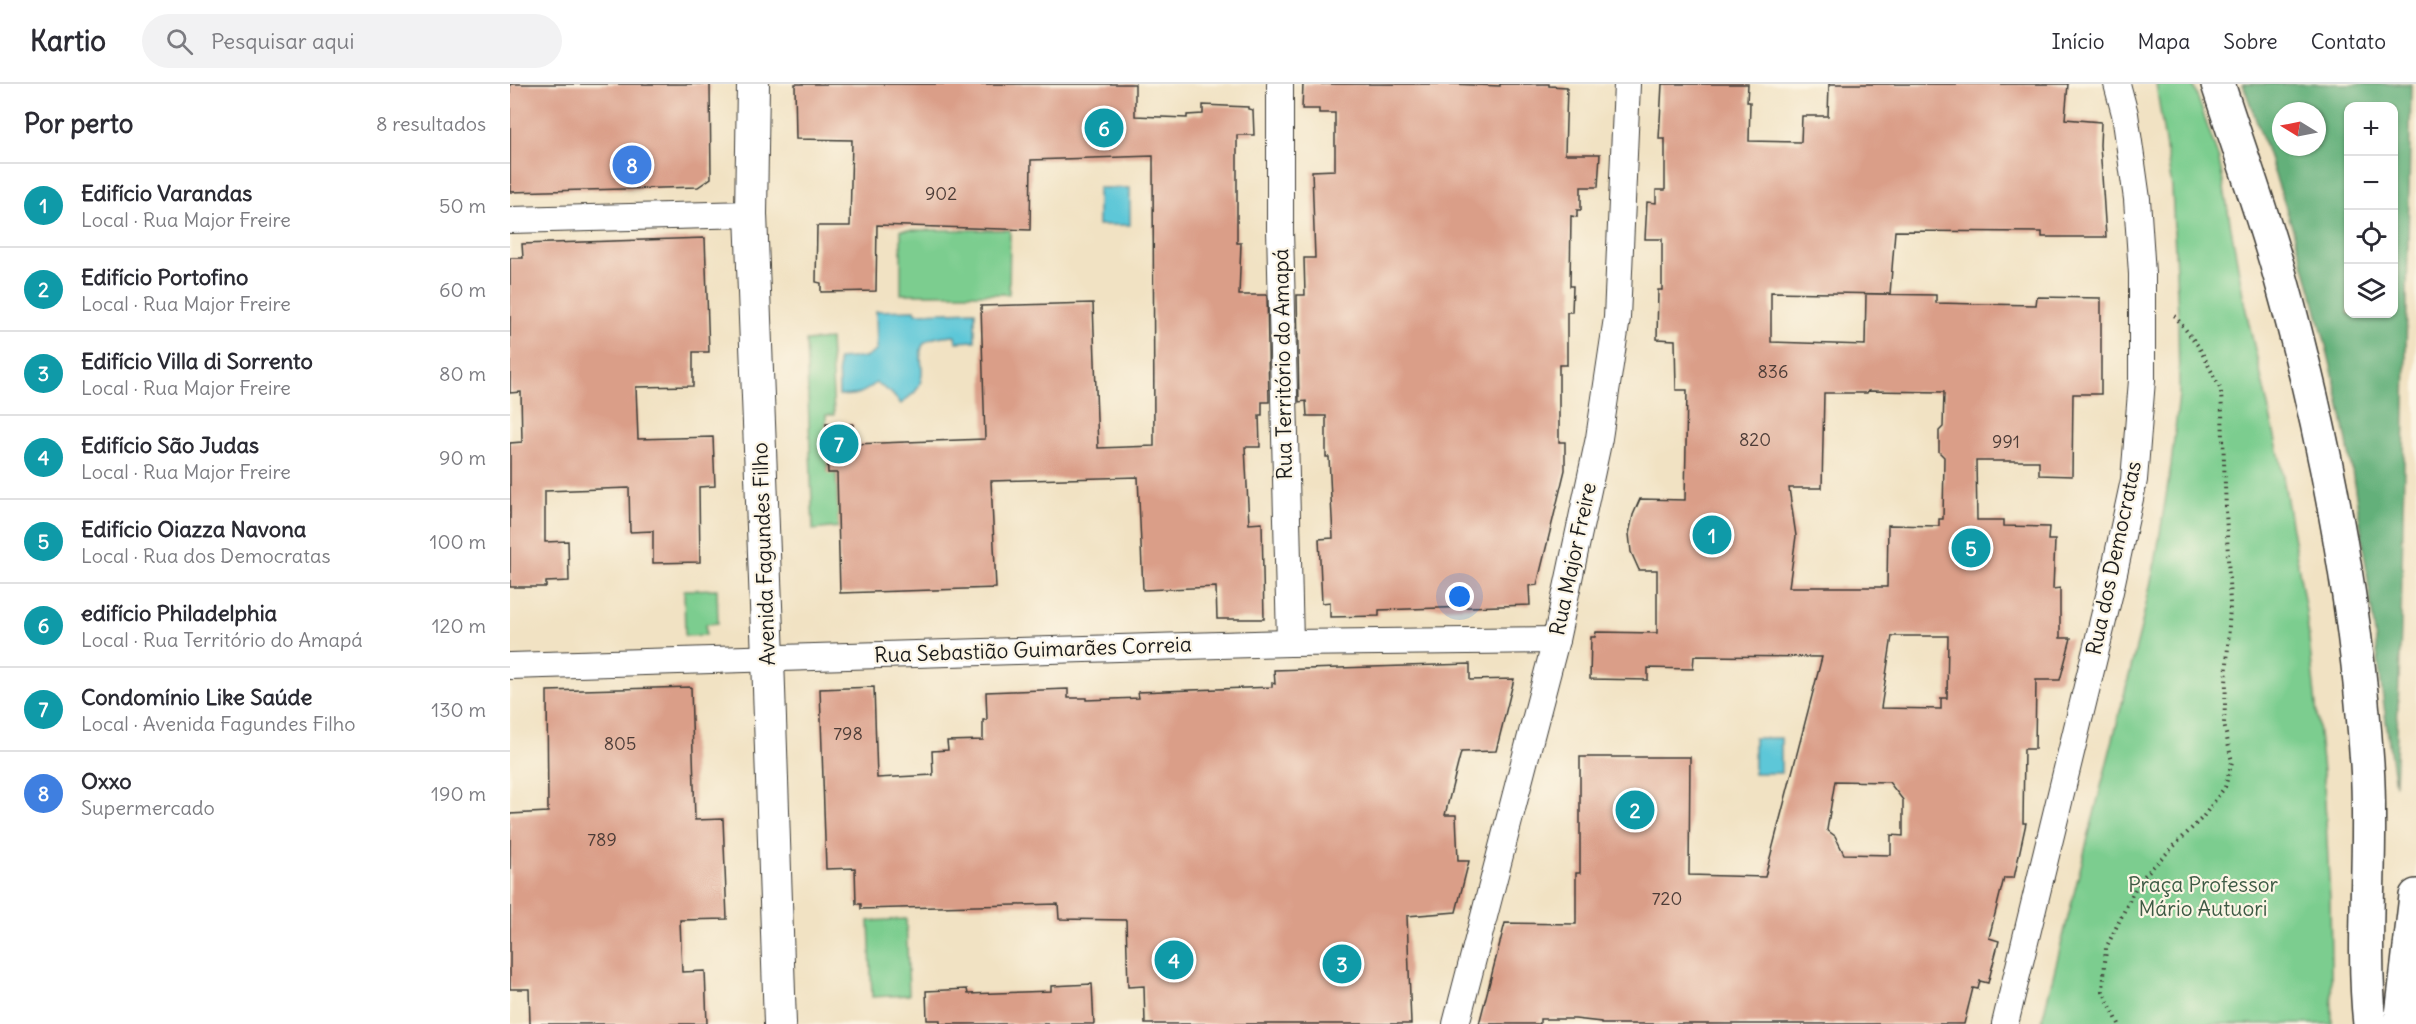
<!DOCTYPE html>
<html lang="pt">
<head>
<meta charset="utf-8">
<style>
  body { margin:0; font-family:Delius,sans-serif; background:#f2f2f3; color:#2b2b33 }
  .controls { position:absolute; right:18px; top:18px; display:grid; overflow:hidden; border-radius:12px; box-shadow:0 2px 4px #0004 }
  .controls button { width:54px; height:54px; display:grid; place-items:center; padding:0; border:0; border-bottom:2px solid #e1e1e2; background:#fff; color:#2b2b33; font:30px sans-serif }
  .compass { position:absolute; left:1762px; top:18px; width:54px; height:54px; border-radius:50%; background:#fff; box-shadow:0 2px 4px #0004; rotate:280deg }
  .you { position:absolute; left:950px; top:513px; width:21px; height:21px; margin:-15px; border:4px solid #fff; border-radius:50%; background:#1a73e8; box-shadow:0 0 0 9px #1a73e833 }
  .badge { display:grid; place-items:center; width:39px; height:39px; border-radius:50%; background:#0b8043; color:#fff; font-size:20px; font-weight:700 }
  .pin { position:absolute; translate:-50% -50%; border:3px solid #fff; box-shadow:0 2px 6px #0006 }
  .list { margin:0; padding:0; list-style:none }
  h2 { display:flex; justify-content:space-between; align-items:center; height:78px; margin:0; padding:0 24px; font-size:26px }
  h2 small { font-size:20px; font-weight:400; color:#7c7c81 }
  .list li { display:grid; grid-template-columns:39px 1fr auto; gap:18px; align-items:center; box-sizing:border-box; height:84px; padding:0 24px; border-top:2px solid #e1e1e2 }
  .list b { display:block; font-size:22px; white-space:nowrap }
  .list p { margin:0; font-size:20px; white-space:nowrap; color:#7c7c81 }
  .list em { font-size:20px; font-style:normal; color:#7c7c81 }
  .icon { flex:none; width:33px; height:33px; fill:none; stroke:currentColor; stroke-width:2; stroke-linecap:round; stroke-linejoin:round }
  .map { position:relative; flex:none; width:1906px; height:940px; overflow:hidden }
  header { display:flex; align-items:center; gap:36px; box-sizing:border-box; height:84px; padding:0 30px; background:#fff; border-bottom:2px solid #e1e1e2 }
  header strong { font-size:28px }
  nav { display:flex; gap:33px; margin-inline-start:auto; font-size:21px }
  .search { width:420px; height:54px; background:#f2f2f3; display:flex; align-items:center; gap:15px; box-sizing:border-box; padding:0 21px; border-radius:33px; color:#7c7c81; font-size:22px }
  main { display:flex }
  aside { flex:1; background:#fff }
  .map>svg:first-child { display:block }
</style>
</head>
<body>
<header>
<strong>Kartio</strong>
<div class="search"><svg class="icon" aria-label="search" viewBox="0 0 24 24"><circle cx="10" cy="10" r="6"/><path d="M15 15l6 6"/></svg>Pesquisar aqui</div>
<nav><a>Início</a><a>Mapa</a><a>Sobre</a><a>Contato</a></nav>
</header>
<main>
<aside>
<h2>Por perto<small>8 resultados</small></h2>
<ul class="list">
<li><span class="badge" style="background:#0f9aa8">1</span><div><b>Edifício Varandas</b><p>Local · Rua Major Freire</p></div><em>50 m</em></li>
<li><span class="badge" style="background:#0f9aa8">2</span><div><b>Edifício Portofino</b><p>Local · Rua Major Freire</p></div><em>60 m</em></li>
<li><span class="badge" style="background:#0f9aa8">3</span><div><b>Edifício Villa di Sorrento</b><p>Local · Rua Major Freire</p></div><em>80 m</em></li>
<li><span class="badge" style="background:#0f9aa8">4</span><div><b>Edifício São Judas</b><p>Local · Rua Major Freire</p></div><em>90 m</em></li>
<li><span class="badge" style="background:#0f9aa8">5</span><div><b>Edifício Oiazza Navona</b><p>Local · Rua dos Democratas</p></div><em>100 m</em></li>
<li><span class="badge" style="background:#0f9aa8">6</span><div><b>edifício Philadelphia</b><p>Local · Rua Território do Amapá</p></div><em>120 m</em></li>
<li><span class="badge" style="background:#0f9aa8">7</span><div><b>Condomínio Like Saúde</b><p>Local · Avenida Fagundes Filho</p></div><em>130 m</em></li>
<li><span class="badge" style="background:#3f7fe0">8</span><div><b>Oxxo</b><p>Supermercado</p></div><em>190 m</em></li>
</ul>
</aside>
<div class="map">
<svg width="1906" height="940" viewBox="0 0 1906 940">
  <rect width="100%" height="100%" fill="#fcf5e5"/>
  <filter id="ink" filterUnits="userSpaceOnUse"><feTurbulence type="fractalNoise" baseFrequency=".0167" numOctaves="2"/><feDisplacementMap in="SourceGraphic" scale="12" xChannelSelector="R" yChannelSelector="G"/><feConvolveMatrix kernelMatrix="1 2 1 2 8 2 1 2 1" color-interpolation-filters="sRGB"/></filter>
  <filter id="wash" filterUnits="userSpaceOnUse"><feTurbulence type="fractalNoise" baseFrequency=".008" numOctaves="4" result="noise"/><feDisplacementMap in="SourceGraphic" scale="24" xChannelSelector="R" yChannelSelector="G"/><feGaussianBlur stdDeviation="1.35" result="paint"/><feColorMatrix in="noise" values="0 0 0 0 0 0 0 0 0 0 0 0 0 0 0 0 0 1.4 0 .05"/><feComposite in="paint" operator="in"/></filter>
  <g filter="url(#wash)">
    <rect width="100%" height="100%" fill="#f1e2c3"/>
    <g fill="#7bcd8f" stroke="#4c7456" stroke-width="1.5">
      <path d="M1646,0h37l26,76 26,146 35,153 26,152 18,170 6,119 2,124h-291l99,-392 16,-74 15,-93 8,-71 -1,-79 -6,-127z"/>
      <path d="M391,146h109l-1,64h-108z"/>
      <path d="M320,255l4,76h-8l2,57 8,1 3,54 -26,3 -7,-189z"/>
      <path d="M207,505l1,34 -12,1v11l-21,1 -1,-46z"/>
      <path d="M396,835l3,76 -37,2 -3,-76z"/>
    </g>
    <path fill="#64b07a" stroke="#40664b" stroke-width="1.5" fill-rule="evenodd" d="M1733,0h168l-10,544 -6,157c-19,-124 -29,-251 -54,-374 -23,-111 -59,-220 -98,-327zM1838,22h46v208h-46zM1771,27h36v36h-36z"/>
    <g fill="#5dc7d8" stroke="#3c727a" stroke-width="1.5">
      <rect x="588" y="104" width="32" height="37"/>
      <path d="M405,226l1,3 59,-2v30l-19,1 -1,-7c-60,3 -18,29 -40,57 -4,4 -10,8 -14,12l-10,-11 -15,-10c-12,10 -21,14 -37,12l-1,-36 29,-2 10,-7 -1,-39z"/>
      <rect x="1244" y="654" width="27" height="35"/>
    </g>
    <g id="blocks">
      <g fill="#da9e88" fill-rule="evenodd">
        <path d="M0,0h200l1,94 -13,9 -188,5z"/>
        <path d="M285,0h340v32l52,2v-3l16,-1v-9l45,2v2l5,1 1,25h-17v108h4l-2,52h28l2,107h-7v13h-3l1,32h-15l4,77 13,-1 2,96h-47l-1,-32 -73,3 -5,-113 -147,4 5,107 -156,5 -3,-120h-9l-2,-49h27l1,20 131,-5 -4,-133 112,-3 5,145 56,-2 -1,-290 -122,4 -1,70 -153,-5 -1,66 -55,1v-9l-5,-1 1,-56h33l2,-86 -56,-1z"/>
        <path d="M793,0h149l48,2v-2h49v2l18,1 -2,67h35l-2,33h-17v23h-4v7l-6,-1 -1,70h3l-1,26h-5v53h-8v77h6v28l-28,115 -8,1 1,19 -151,5v6l-49,1v-15l-8,1 -3,-64 14,-1 -4,-81h-3v-41h-19l-1,-15 -7,1 -2,-107h8l-1,-37h11l-3,-87 23,-1v-57h-16v-4h-17z"/>
        <path d="M1152,0h86l-1,18h3l-1,39 52,1 1,-26h26l1,-32h239l-3,35 36,3 -1,23 6,92h-64v-5l-147,-1 -5,63 -119,-2v50l94,3 1,-51 70,1v8l43,1 57,1 1,-8 64,1v96h-28l-1,82 -33,-1v-14h-63l1,59h27v6l45,1 -1,13h7l-2,49 7,-1v50h11l-11,42h-24l-1,69h-11l-1,74h3l-12,55h-10l-15,60 10,3 -11,42 -8,-2 -2,8 -5,-1 -9,36h-363v-2l-26,-3h-35v5h-61l26,-101 71,1v-51h4v-116h110l-1,118 76,2 57,-220 -128,-1 -1,13 -45,-1v12l-58,-1 1,-42h4l1,-5 61,1v-63h-18l-8,-18 -2,-18 4,-19 7,-16 45,1 2,-110h-11l-1,-50 -18,-1 1,-49h4v-51h-17l2,-37 9,1v-13h9v-51h-6zM1358,307l76,1 -1,35 -4,4v21l5,5 -1,62h-4v7l-51,-1 -1,62h-98l7,-51 -7,-48h33l2,-95h43zM1382,552h56l-1,62h-6v11l-60,-1zM1325,697l54,1 14,18v36l-12,-1v20l-47,-1 -9,-18 -8,-6z"/>
        <path d="M195,154l4,114h-16v34l-57,1 2,52 75,-2 2,49 -16,1 1,75 -47,1v-32l-23,1 -1,-44 -84,3v51l23,-1 1,40 -23,1v5h-36v-144l12,-1 -1,-50 -11,1v-135h13l-1,-14z"/>
        <path d="M960,580v16l44,-1 -18,72 -35,1 -16,63h11l2,46h11l-13,51 -49,4 4,108h-266l-1,-38 -16,1 -2,-67 -67,-1 -1,-15 -197,5v-5h-5l-1,-36 -29,1 -6,-180 54,-2 3,91 56,-3 -1,-24 16,-1 -1,-9 36,-1v-20h4l-1,-28 82,-3v9h18v2l53,-2 -1,-6 134,-5v-4l3,1 -1,-14z"/>
        <path d="M181,603l4,133 28,-1 4,100 -47,1 2,52 23,-1 2,53h-177l-1,-35h-19v-175l38,-2 -1,-121z"/>
        <path d="M582,900l2,40h-154v-4h-13l-1,-29 41,-2 1,5 83,-3v-5z"/>
      </g>
    </g>
  </g>
  <g filter="url(#ink)">
    <use href="#blocks" fill-opacity="0" stroke="#3c3a35" stroke-width="1.5"/>
    <g fill="none" stroke-linecap="round" stroke-linejoin="round">
      <g stroke="#3c3a35" stroke-width="28">
        <g id="minor">
          <path d="M770,0v145l10,414"/>
          <path d="M0,136l241,-6"/>
          <path d="M0,582l780,-23 266,-3"/>
          <path d="M946,940l100,-384 43,-202 18,-120 10,-234"/>
          <path d="M1495,940l104,-428 25,-116 8,-100v-106l-5,-75 -12,-85 -8,-30"/>
        </g>
      </g>
      <g stroke="#3c3a35" stroke-width="34">
        <path id="tertiary" d="M243,0l-2,130 17,444 12,366"/>
      </g>
      <g stroke="#3c3a35" stroke-width="36">
        <path id="trunk" d="M1891,940l15,-128"/>
      </g>
      <g stroke="#3c3a35" stroke-width="36">
        <path id="motorway" d="M1708,0c20,62 43,125 61,188 45,160 77,326 88,492 6,86 -6,174 3,260"/>
      </g>
      <path stroke="#3c3a35" stroke-width="4" stroke-dasharray="1.5 4.5" stroke-linecap="butt" d="M1609,940l-16,-33 3,-43 33,-67 64,-64 22,-30 7,-25 -8,-38 6,-119 -9,-215 -22,-43 -27,-35"/>
      <use href="#minor" stroke="#fff" stroke-width="26"/>
      <use href="#tertiary" stroke="#fff" stroke-width="32"/>
      <use href="#trunk" stroke="#fff" stroke-width="33"/>
      <use href="#motorway" stroke="#fff" stroke-width="33"/>
    </g>
  </g>
  <g text-anchor="middle" stroke-width="4.5" stroke-linejoin="round" paint-order="stroke">
    <g font-size="18" fill="#4c3c37">
      <text x="431" y="116">902</text>
      <text x="1263" y="294">836</text>
      <text x="1245" y="362">820</text>
      <text x="1496" y="364">991</text>
      <text x="338" y="656">798</text>
      <text x="110" y="666">805</text>
      <text x="92" y="762">789</text>
      <text x="1157" y="821">720</text>
    </g>
    <g font-size="21" fill="#1c1c1c" stroke="#fcf5e5">
      <text transform="translate(773 280) rotate(-91)" y="7">Rua Território do Amapá</text>
      <text transform="translate(254 470) rotate(-92)" y="7">Avenida Fagundes Filho</text>
      <text transform="translate(1604 474) rotate(-78)" y="7">Rua dos Democratas</text>
      <text transform="translate(1063 475) rotate(-78)" y="7">Rua Major Freire</text>
      <text transform="translate(523 566) rotate(-2)" y="7">Rua Sebastião Guimarães Correia</text>
    </g>
    <g font-size="21" fill="#3d5a44" stroke="#fcf5e5">
      <text x="1693" y="808">Praça Professor<tspan x="1693" dy="24">Mário Autuori</tspan></text>
    </g>
  </g>
</svg>
<div class="controls">
<button>+</button>
<button>−</button>
<button><svg class="icon" aria-label="locate" viewBox="0 0 24 24"><circle cx="12" cy="12" r="6"/><path d="M12 2v4M12 18v4M2 12h4M18 12h4"/></svg></button>
<button><svg class="icon" aria-label="layers" viewBox="0 0 24 24"><path d="M12 4l9 5-9 5-9-5zM3 14l9 5 9-5"/></svg></button>
</div>
<svg class="compass" viewBox="-18 -18 36 36"><path d="M0-13l5 13h-10z" fill="#e53935"/><path d="M0 13l5-13h-10z" fill="#7c7c81"/></svg>
<div class="you"></div>
<div class="pin badge" style="left:1202px;top:451px;background:#0f9aa8">1</div>
<div class="pin badge" style="left:1125px;top:726px;background:#0f9aa8">2</div>
<div class="pin badge" style="left:832px;top:880px;background:#0f9aa8">3</div>
<div class="pin badge" style="left:664px;top:876px;background:#0f9aa8">4</div>
<div class="pin badge" style="left:1461px;top:464px;background:#0f9aa8">5</div>
<div class="pin badge" style="left:594px;top:44px;background:#0f9aa8">6</div>
<div class="pin badge" style="left:329px;top:360px;background:#0f9aa8">7</div>
<div class="pin badge" style="left:122px;top:81px;background:#3f7fe0">8</div>
</div>
</main>
</body>
</html>
